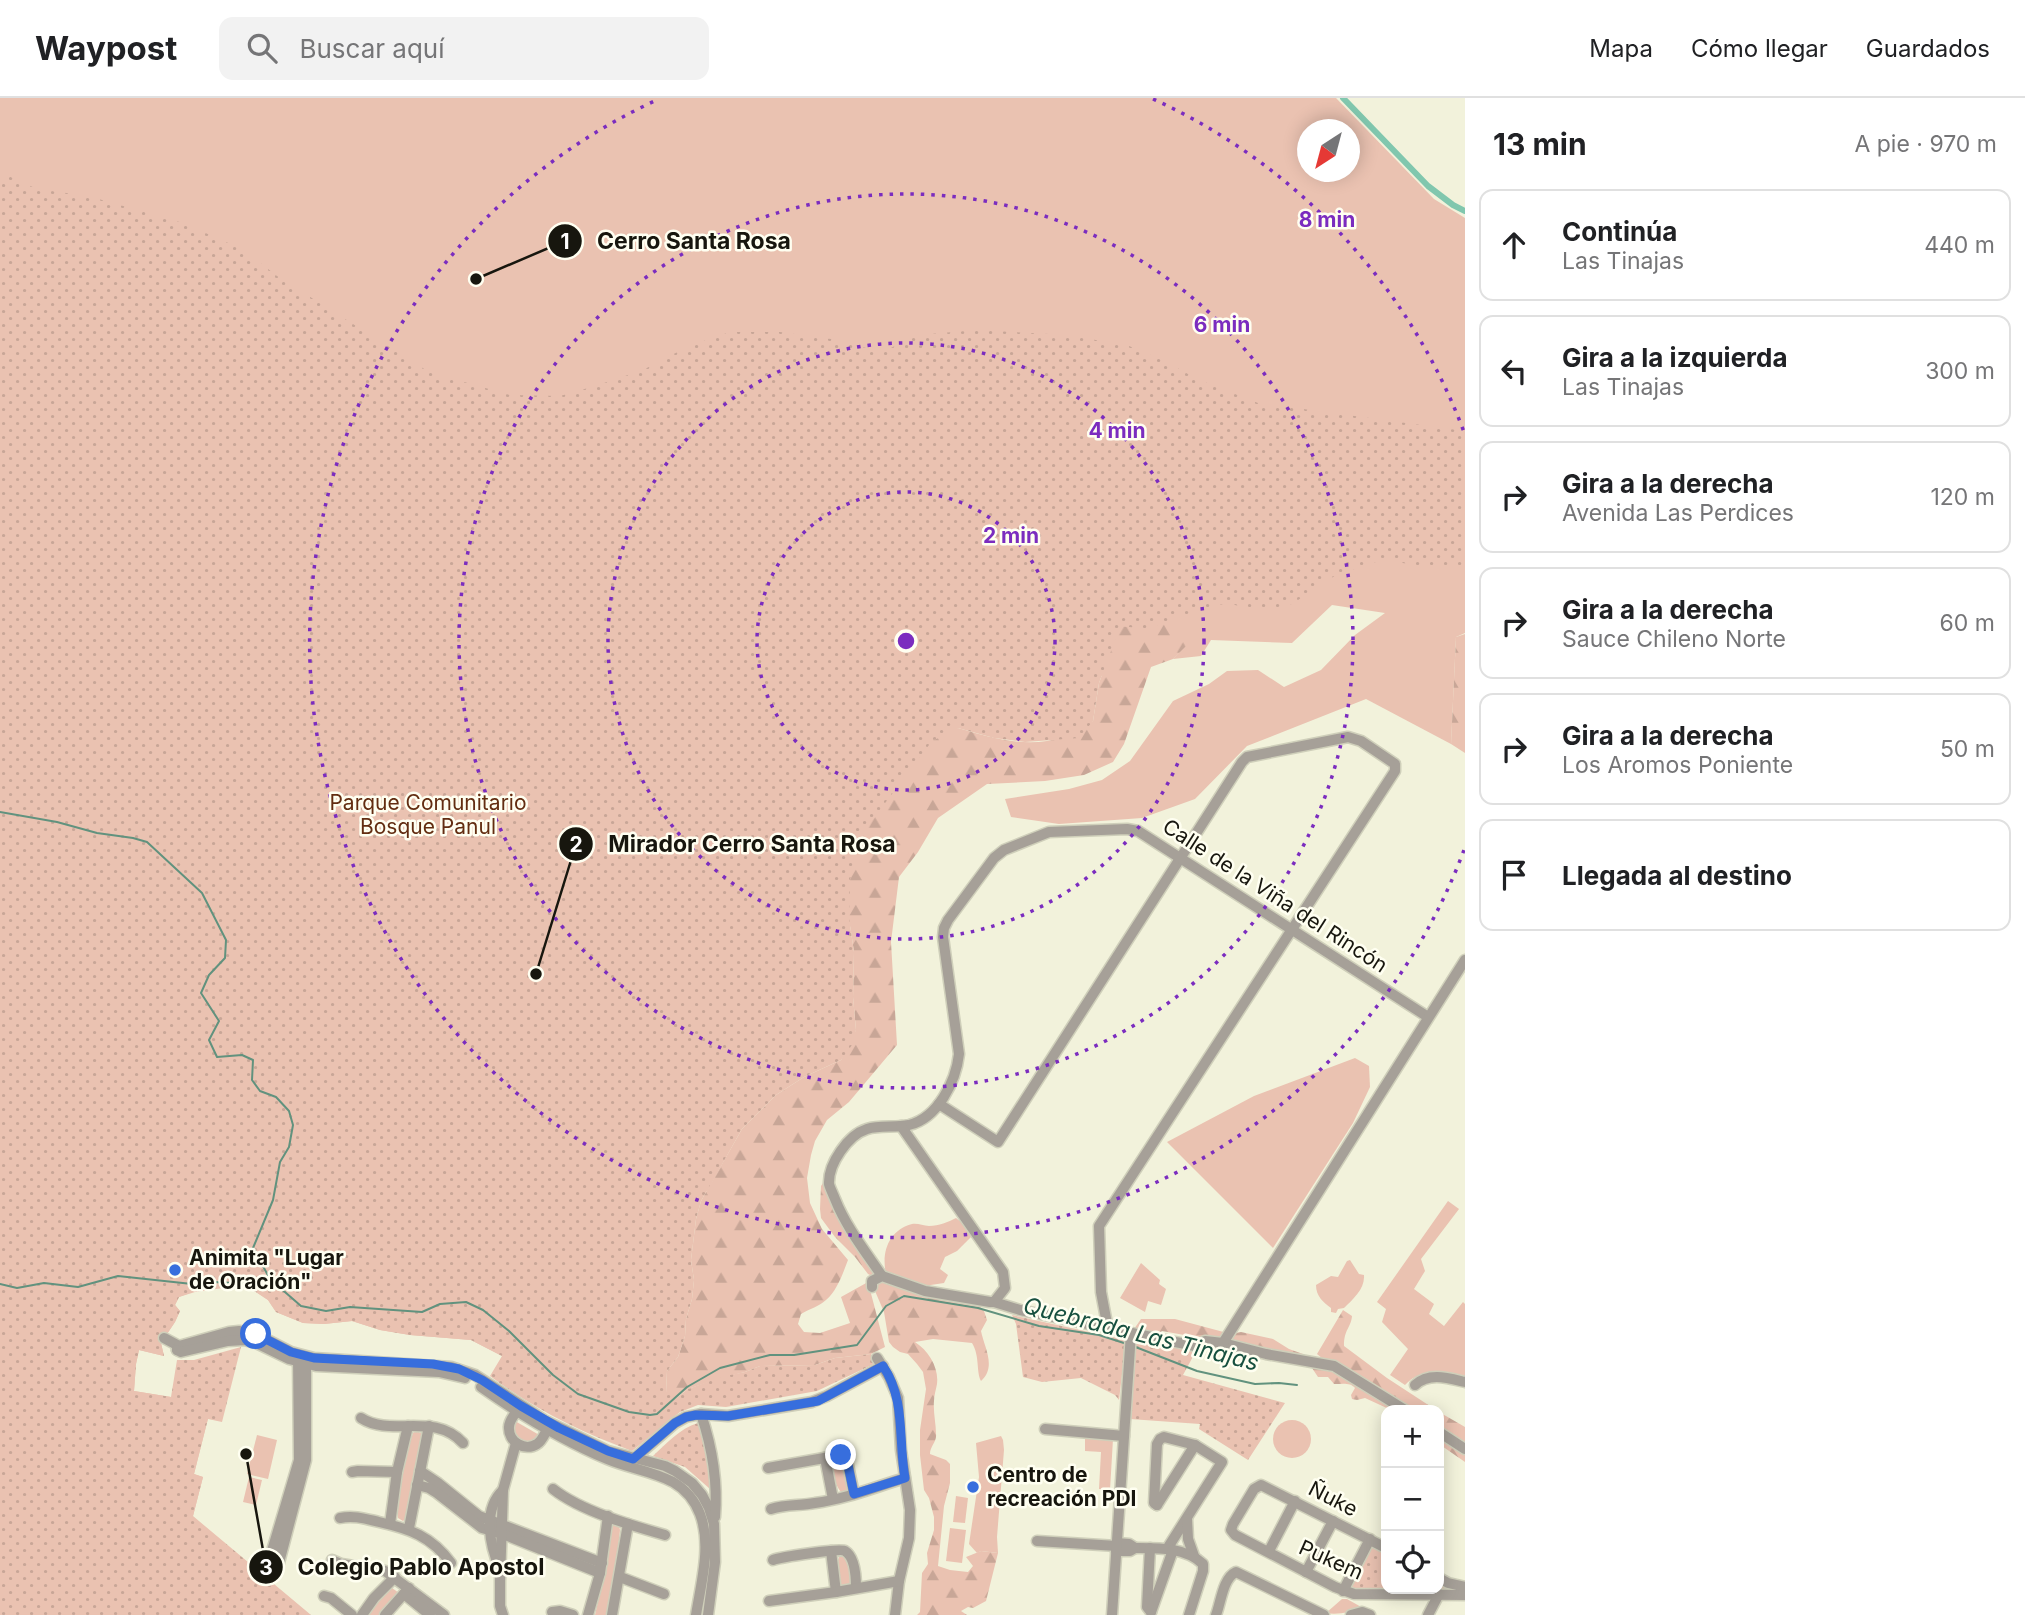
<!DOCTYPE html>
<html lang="es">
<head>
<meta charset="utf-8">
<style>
  body { margin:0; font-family:Inter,sans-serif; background:#f2f2f2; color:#202124 }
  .controls { position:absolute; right:21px; bottom:21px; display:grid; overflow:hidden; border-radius:14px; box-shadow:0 4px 18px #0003 }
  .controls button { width:63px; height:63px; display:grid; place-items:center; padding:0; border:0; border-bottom:2px solid #e0e0e0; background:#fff; color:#202124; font:35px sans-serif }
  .compass { position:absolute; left:1297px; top:21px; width:63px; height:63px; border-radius:50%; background:#fff; box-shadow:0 4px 18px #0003; rotate:216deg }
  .stop { position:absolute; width:21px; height:21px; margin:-16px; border:5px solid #376edd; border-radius:50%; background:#fff }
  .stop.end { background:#376edd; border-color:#fff; box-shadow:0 2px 7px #0008 }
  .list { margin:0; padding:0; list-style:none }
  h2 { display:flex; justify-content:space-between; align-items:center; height:91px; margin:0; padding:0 28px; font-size:30px }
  h2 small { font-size:23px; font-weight:400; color:#757577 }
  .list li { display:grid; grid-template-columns:46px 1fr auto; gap:21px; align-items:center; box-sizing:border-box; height:112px; margin:0 14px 14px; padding:0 14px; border:2px solid #e0e0e0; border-radius:14px }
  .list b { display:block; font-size:26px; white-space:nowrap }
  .list p { margin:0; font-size:23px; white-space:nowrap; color:#757577 }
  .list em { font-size:23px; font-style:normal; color:#757577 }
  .icon { flex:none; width:38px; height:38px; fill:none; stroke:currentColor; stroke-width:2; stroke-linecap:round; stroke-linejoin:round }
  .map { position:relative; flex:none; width:1465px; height:1517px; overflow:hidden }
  header { display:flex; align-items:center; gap:42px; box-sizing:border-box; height:98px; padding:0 35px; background:#fff; border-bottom:2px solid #e0e0e0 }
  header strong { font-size:33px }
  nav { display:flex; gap:38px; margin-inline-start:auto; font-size:24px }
  .search { width:490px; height:63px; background:#f2f2f2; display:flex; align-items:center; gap:18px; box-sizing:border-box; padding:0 24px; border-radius:14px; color:#757577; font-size:26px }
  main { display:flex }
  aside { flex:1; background:#fff }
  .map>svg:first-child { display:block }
</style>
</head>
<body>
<header>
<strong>Waypost</strong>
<div class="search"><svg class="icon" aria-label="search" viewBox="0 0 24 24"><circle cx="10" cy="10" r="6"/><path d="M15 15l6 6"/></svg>Buscar aquí</div>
<nav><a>Mapa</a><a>Cómo llegar</a><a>Guardados</a></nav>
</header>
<main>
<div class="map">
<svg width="1465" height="1517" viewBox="0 0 1465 1517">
  <defs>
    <pattern id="forest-firs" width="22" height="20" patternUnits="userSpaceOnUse" patternTransform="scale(1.75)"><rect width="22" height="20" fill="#eac2b1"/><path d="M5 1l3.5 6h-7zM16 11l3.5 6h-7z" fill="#c8a697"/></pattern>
    <pattern id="park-dots" width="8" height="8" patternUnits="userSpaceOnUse" patternTransform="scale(1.75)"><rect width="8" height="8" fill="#eac2b1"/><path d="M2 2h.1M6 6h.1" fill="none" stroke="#c8a697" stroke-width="1.8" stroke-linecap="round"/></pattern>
  </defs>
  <rect width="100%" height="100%" fill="#f2f2db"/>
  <g fill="#eac2b1" fill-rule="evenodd">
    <path d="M0,0h1336l98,101 31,19v415l-9,4 -5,107 -85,-45 -119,47 -52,53 -53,19 -83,6 -48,-7 -6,-18 64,-10 33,-9 28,-19 43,-60 36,-17 18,-13 31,-1 26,17 37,-17 34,-35 30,-22 -53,-8 -40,38 -81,-3 -10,16 -28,3 13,-14 -228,83 -250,462 -206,166 -31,-16 -61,-5 -30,-5 -28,-9 -28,3 -21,-1 -27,-11 -8,-12 -23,-15h-16l-34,6 -16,6 -4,8 5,6 -5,11 -14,21 3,13 -25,-6 -3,14 -2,27 37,6 37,21 -14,56 9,3 -10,39 -193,-229zM1308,32h42v42h-42z"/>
    <path d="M1355,960l14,8 1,21 -17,36 -80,125 -106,-106 87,-46z"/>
    <path d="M1448,1103l11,8 -38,50 4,12 -11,18 20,15 -5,10 15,12 19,-24 2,2v74c-21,-4 -44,-11 -60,7l-15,-10 18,-26 -26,-27 4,-13 -9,-7z"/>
    <path d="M956,1120l5,4 10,15 -14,14 -12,6 -5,12 8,6 -4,8 -20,3 -38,-12c-5,-22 3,-44 26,-50 6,-1 11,2 17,2 10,0 19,-4 27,-8z"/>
    <path d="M1350,1162l9,14 5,1c1,14 -11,24 -20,33l-6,1 -2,4 -5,-1v-4c-8,-6 -15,-12 -15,-23l15,-9 7,1 9,-16z"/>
    <path d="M1141,1165l19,17 -1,4 7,5 -5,16 -13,-4 -3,11 -25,-14z"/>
    <circle cx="1292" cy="1341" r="19"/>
    <path d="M515,1323l26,15 -3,4 -15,3 -9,-9z"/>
    <path d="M416,1333l5,2 1,4 -10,44 -6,37 -3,3 -5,-3c-4,-28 6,-59 15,-85z"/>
    <path d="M257,1337l20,5 -9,39 -21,-5z"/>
    <path d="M1001,1338l2,4 1,10 -7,87 1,16 -17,-2 -4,2 -8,-9 10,-67 -3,-34z"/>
    <path d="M1085,1339l28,2 -3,51 -11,-1 2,-37 -16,-1z"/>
    <path d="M838,1361l5,2 6,29 -7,3c-8,-7 -11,-27 -4,-34z"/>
    <path d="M249,1379l13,3 -6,25 -13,-3z"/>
    <path d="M956,1398l12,2 -3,25 -12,-1z"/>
    <path d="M614,1425l5,3 1,4 -4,37 -8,48h-13l10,-45 5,-44z"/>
    <path d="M950,1430l16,2 -4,33 -16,-2z"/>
    <path d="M840,1456l8,5 4,25 -9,4 -4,-2 -1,-26z"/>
    <path d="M392,1490l7,5 -20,22h-12l11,-15z"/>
    <path d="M1342,1501h5l16,9c-12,4 -25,7 -37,5z"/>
  </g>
  <g fill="url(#forest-firs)">
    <path d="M1177,520l6,13 3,15 -13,13 -22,8 -27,77 -11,18 -29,13 -39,6 -58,3 -49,34 -20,34 -19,25 -8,65 6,103 -48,57 -22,18 -12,21 -4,14 -4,23 3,25 12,26 26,31c-5,13 -11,31 -22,40 -6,6 -17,9 -25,14l-3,10 6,8 16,1 30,-10 -9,-26 27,-15 17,65 -14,7 -36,4 -20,7 -55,1 -15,6 -24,6 -33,11 -14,10 -8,-6 1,-22 11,-14 7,-21 1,-17 6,-20 2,-19 -3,-20 5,-41 5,-18 41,-72 34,-34 28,-18 37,-17 15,-30 -3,-33 1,-45 -5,-34 1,-37 5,-30 15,-28 62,-82 26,-13c28,8 59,18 89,13 15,-2 32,-14 46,-20l6,-38 21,-57 27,3z"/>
    <path d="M1465,536v119l-14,-9 5,-107z"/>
    <path d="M825,1082l10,21 44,67 -7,8 -4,-2 -13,-17 -20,-20 -14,-19 -1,-9 1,-23z"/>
    <path d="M882,1180l95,25 7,8 3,9 -6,11c3,16 16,36 0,50 -5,-9 -1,-25 -9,-38l-39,-4 -18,3c14,9 24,26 22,42 -1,6 -3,11 -3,17 -1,11 2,22 2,33 1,8 -6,12 -6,20l16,6 4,4v19l-6,23 -6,60 12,4 18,2 5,-6 -7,-9 15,-6 17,2 -12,48 -13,7 -5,-1 -7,4 6,4h-50l3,-3 2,-39 6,-9 -1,-11 7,-23v-13l-5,-19 -5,-8 -4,-35v-25l6,-41 -3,-17 -6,-8 -9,-10 -8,-2 -7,-5 -4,-5 -5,-30 -9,-21v-9z"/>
    <path d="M1343,1212l9,6c-1,12 -8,13 -8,30l43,32 49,32h-45l-26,-12 -8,2 -5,-1 -1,-4 4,-7c-5,-6 -13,-4 -21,-4l-6,-7h-10l-6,-9 -94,-22 -6,-6 -50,-9 -9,7 -19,-9 7,-10h34l56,15 10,-2 32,7 16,10 14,5 6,8 19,1 -11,-9z"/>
    <path d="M1439,1314l26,15v35l-26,-18z"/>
  </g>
  <g fill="url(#park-dots)">
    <path d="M0,74l37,17 51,7 95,27 61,27 33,26 152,96 81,23 50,1 35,-10 48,-16 46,-24 41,-14h50l51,7 51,13 36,-17 59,-5 91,5 61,11 36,15 32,18 61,24 207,28v135l-28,2 -55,-8 -46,15 -44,29 -33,7 -32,-8 -37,10 -43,16 -27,-3 -21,57 -6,38 -14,17 -54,4 -31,-4 -36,-10 -26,13 -62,82 -15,28 -5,30 -1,37 5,34 -1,45 3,33 -4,15 -11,15 -37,17 -28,18 -34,34 -41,72 -5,18 -5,41 3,20 -2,19 -6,20 -1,17 -7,21 -11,14 -1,21 9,7 13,-10 33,-12 24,-5 15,-6 55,-1 20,-7 36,-4 5,9 -59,28 -91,16 -28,-2 -18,7 -48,39c-52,-19 -98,-42 -142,-75l12,-20 -31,-16 -61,-5 -30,-5 -28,-9 -28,3 -21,-1 -27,-11 -8,-12 -23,-15 -50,7 -16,5 -4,8 5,6 -5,11 -14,21 3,13 -25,-6 -3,14 -2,27 37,6 6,-37h17l47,-13 -19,75 -14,-3 -14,55 9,3 -10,39 118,99h-311z"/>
    <path d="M1012,1217l114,25 -7,60 -4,-5 -34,-17 -39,4 -19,-5 -7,-53z"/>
    <path d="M1136,1243l60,10 -13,24 102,28 -37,57 -49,-31 1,-5 -70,-5z"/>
    <path d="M698,1325l7,23 6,41 -1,2 -25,-22 -32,-11c14,-13 26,-27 45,-33z"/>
    <path d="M1370,1448h5l11,6v37h53v-9l6,3 1,10 -97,-3z"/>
  </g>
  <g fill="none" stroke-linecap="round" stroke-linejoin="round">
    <g stroke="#61927e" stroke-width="2">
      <path d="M0,714l57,10 40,11 36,5 14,4 55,51 24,47 -1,18 -16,17 -8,18 18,28 -10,19 8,17 25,-2 11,5 -1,20 8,11 16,6 13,14 4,14 -4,22 -9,15 -7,38 -20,48 17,31 31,27 25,5 24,-4 72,5 18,-8 26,-2 17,8 26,21 44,44 25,19 51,18 21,3 7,-1 30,-27 33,-19 50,-13h24l63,-10 29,-39 18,-10 74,12 61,18 60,9 28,9"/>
      <path d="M0,1186l17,4 27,-5 34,4 40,-11 74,8 23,-2 38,2 16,-5"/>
      <path d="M1133,1248l64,25 58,13 24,-1 18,2"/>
    </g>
    <path stroke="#81c7ae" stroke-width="6" d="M1343,0l85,88 25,19 12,6"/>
    <g stroke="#cfcfba" stroke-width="13">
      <g id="minor">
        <path d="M939,1006l59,38 244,-380 5,-5 101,-20 13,4 34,23v7l-296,455 2,66 7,37"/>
        <path d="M882,1178c-17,-25 -36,-49 -47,-77 -2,-5 -5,-11 -6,-15 -1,-20 19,-49 38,-55 13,-4 28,-1 42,-4 29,-7 47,-44 50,-71l-16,-117 1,-9 4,-8 46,-62 10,-8 45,-18 78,-3 11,2 290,186"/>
        <path d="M872,1189v-6l10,-5 43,15 65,11h4l11,-14 -2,-16 -102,-146"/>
        <path d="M994,1204l26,8 175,36 10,-5 18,2 43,11 68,12 71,44"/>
        <path d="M164,1240l15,8"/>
        <path d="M1223,1245l242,-383"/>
        <path d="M177,1252l2,-4 50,-14 10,-1 17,3 35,18 23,6 137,9 24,8 69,45 64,31 57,15 10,5 17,12 10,12 7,13 5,16 1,38 -7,53"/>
        <path d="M177,1252l4,2 47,-11 16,-1 12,3 33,16 27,7 123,6 26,6"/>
        <path d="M298,1258l1,104 -33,111 5,6 5,-3 30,-114v-100"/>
        <path d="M877,1260l12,19 9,21 3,52 9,60 -1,28 -10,43 -4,34"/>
        <path d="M1415,1287c14,-13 33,-7 50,-3"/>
        <path d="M481,1289c40,28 81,53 126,72 21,9 45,12 66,23 12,7 22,19 27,32 12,31 1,69 -4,101"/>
        <path d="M516,1314c-3,5 -7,9 -7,15 -1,15 16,25 28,17 5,-3 7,-9 10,-14"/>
        <path d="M701,1316c11,33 17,68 14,103"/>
        <path d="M361,1320c31,20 72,-7 102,25"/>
        <path d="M1045,1331l79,7"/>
        <path d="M1439,1334l26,17"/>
        <path d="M825,1360l8,41"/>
        <path d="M630,1364l45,-39 11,-6 15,-3 27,2 84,-14 15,-6 56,-30"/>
        <path d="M768,1370l73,-13 7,10 6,29"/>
        <path d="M420,1373l18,12 41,33 123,47"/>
        <path d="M352,1374l6,-1 39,1"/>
        <path d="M417,1387l12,3 8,5 45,35 21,6 97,39"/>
        <path d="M553,1391c28,22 77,36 112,46"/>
        <path d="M1157,1407l-3,-2 3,-59 3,-5 4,-2 31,8 27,17 -55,87"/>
        <path d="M1157,1407l38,-60"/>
        <path d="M771,1411c15,-5 29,-3 44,-6 31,-4 60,-16 90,-25"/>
        <path d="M340,1420c14,-3 26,1 39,4 31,7 52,14 72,41"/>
        <path d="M1187,1421l1,20 6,17"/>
        <path d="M390,1426l7,-52 11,-46"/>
        <path d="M409,1430l20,-102"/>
        <path d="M1037,1443l80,5"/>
        <path d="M1135,1450c23,0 50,-1 68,16v7l-14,44"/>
        <path d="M1150,1450l-3,59 4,5"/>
        <path d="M1386,1450l-125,-63 -7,4 -21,35 -2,6 4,5 100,52 19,7 111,1"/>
        <path d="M831,1453l5,41"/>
        <path d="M1116,1453h14l5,-3 -6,-4 -12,-1"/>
        <path d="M1269,1453l26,-50"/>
        <path d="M332,1462l9,4 44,7 59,44"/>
        <path d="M773,1462c8,-3 67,-12 72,-9 10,6 11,27 11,37"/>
        <path d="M500,1471c-10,-23 -18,-59 3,-79"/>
        <path d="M1306,1474l27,-51"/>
        <path d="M620,1479l44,17"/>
        <path d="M1439,1480l9,5 17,4"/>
        <path d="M1343,1493l27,-52"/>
        <path d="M404,1496l26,21"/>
        <path d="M324,1498l7,2 21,17"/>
        <path d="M769,1503l67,-9 63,-11"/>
        <path d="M552,1514l8,-1 13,4"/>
        <path d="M1151,1514l22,-62"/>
        <path d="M362,1517l12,-17 21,-21"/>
        <path d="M385,1517l24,-27"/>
        <path d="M503,1517l-3,-9v-25l3,-91 13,-47"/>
        <path d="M588,1517l12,-42 8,-57"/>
        <path d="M612,1517l16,-91"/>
        <path d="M1112,1517l19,-282"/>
        <path d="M1216,1517c5,-13 7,-37 20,-43l88,43"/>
        <path d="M1351,1517l11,-3 8,3"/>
        <path d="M1428,1517l11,-21"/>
      </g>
    </g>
    <use href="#minor" stroke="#a6a098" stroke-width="10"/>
  </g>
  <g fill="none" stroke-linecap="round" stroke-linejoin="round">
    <path stroke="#376edd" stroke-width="9" d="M256,1236l35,18 23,6 119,6 26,5 23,11 39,26 38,22 49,23 25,8 42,-36 11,-6 10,-2 32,1 90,-15 65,-35c23,34 15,74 22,112l-51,16 -6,-29 -7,-10"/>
  </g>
  <g fill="none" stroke="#7b2cbf" stroke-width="3.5" stroke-dasharray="3.5 7">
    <circle cx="906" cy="543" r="149"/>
    <circle cx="906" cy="543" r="298"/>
    <circle cx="906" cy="543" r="447"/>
    <path d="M1464 752A596 596 0 1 1 659 1M1153 1A596 596 0 0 1 1464 334"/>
  </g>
  <g fill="#376edd" stroke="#fffff1" stroke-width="2.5">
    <circle cx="175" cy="1172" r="7"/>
    <circle cx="973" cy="1389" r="7"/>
  </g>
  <g text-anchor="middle" stroke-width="5" stroke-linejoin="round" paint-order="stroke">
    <g font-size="21" fill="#632d11" stroke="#fffff1">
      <text x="428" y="712">Parque Comunitario<tspan x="428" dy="24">Bosque Panul</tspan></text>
    </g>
    <g font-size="21" fill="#17160e" stroke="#fffff1">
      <text transform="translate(1275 798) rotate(33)" y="7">Calle de la Viña del Rincón</text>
      <text transform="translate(1333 1401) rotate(27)" y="7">Ñuke</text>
      <text transform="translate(1331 1462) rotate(24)" y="7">Pukem</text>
    </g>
    <g font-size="21" font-weight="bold" fill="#17160e" stroke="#fffff1" text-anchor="start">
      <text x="189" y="1167">Animita "Lugar<tspan x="189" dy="24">de Oración"</tspan></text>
      <text x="987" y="1384">Centro de<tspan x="987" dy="24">recreación PDI</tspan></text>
    </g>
    <g font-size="23" font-style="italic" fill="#17503f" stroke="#fffff1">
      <text transform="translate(1141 1236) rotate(14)" y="8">Quebrada Las Tinajas</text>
    </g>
  </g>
  <circle cx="906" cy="543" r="10" fill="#7b2cbf" stroke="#fffff1" stroke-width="3.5"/>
  <g font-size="21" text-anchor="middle" font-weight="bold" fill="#7b2cbf" stroke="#fffff1" stroke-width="5" stroke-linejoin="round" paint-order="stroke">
    <text x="1327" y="129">8 min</text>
    <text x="1222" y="234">6 min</text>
    <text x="1117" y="340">4 min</text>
    <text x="1011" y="445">2 min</text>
  </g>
  <path fill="none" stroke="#17160e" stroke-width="2.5" d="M476 181L565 143M536 876L576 746M246 1356L266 1469"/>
  <g fill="#17160e" stroke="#fffff1" stroke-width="2.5">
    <circle cx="476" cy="181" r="7"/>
    <circle cx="536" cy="876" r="7"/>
    <circle cx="246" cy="1356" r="7"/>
    <circle cx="565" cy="143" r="18"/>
    <circle cx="576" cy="746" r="18"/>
    <circle cx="266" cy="1469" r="18"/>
  </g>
  <g font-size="21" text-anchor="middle" font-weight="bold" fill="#fff">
    <text x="565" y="151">1</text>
    <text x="576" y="754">2</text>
    <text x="266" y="1477">3</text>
  </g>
  <g font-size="23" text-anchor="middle" font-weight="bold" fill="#17160e" stroke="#fffff1" stroke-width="5" stroke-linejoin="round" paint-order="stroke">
    <text x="694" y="151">Cerro Santa Rosa</text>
    <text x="752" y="754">Mirador Cerro Santa Rosa</text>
    <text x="421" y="1477">Colegio Pablo Apostol</text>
  </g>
</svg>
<div class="controls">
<button>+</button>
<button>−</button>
<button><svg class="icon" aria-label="locate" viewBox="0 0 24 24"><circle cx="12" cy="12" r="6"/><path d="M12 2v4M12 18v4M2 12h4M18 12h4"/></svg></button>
</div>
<svg class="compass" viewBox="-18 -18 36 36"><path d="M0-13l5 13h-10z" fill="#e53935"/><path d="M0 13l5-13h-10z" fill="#757577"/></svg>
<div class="stop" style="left:256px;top:1236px"></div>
<div class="stop end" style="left:841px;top:1357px"></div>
</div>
<aside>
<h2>13 min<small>A pie · 970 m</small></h2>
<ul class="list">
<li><svg class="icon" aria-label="ahead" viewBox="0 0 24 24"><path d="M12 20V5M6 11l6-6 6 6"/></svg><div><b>Continúa</b><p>Las Tinajas</p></div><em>440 m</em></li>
<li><svg class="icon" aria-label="left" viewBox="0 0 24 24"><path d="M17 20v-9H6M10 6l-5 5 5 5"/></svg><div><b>Gira a la izquierda</b><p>Las Tinajas</p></div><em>300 m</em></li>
<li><svg class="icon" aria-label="right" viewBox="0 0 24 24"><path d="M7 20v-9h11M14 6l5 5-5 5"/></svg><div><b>Gira a la derecha</b><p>Avenida Las Perdices</p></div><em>120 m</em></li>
<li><svg class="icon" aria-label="right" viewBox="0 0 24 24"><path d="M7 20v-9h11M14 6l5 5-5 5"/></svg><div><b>Gira a la derecha</b><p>Sauce Chileno Norte</p></div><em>60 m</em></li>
<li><svg class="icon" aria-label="right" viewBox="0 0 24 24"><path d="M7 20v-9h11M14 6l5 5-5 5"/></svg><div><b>Gira a la derecha</b><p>Los Aromos Poniente</p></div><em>50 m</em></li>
<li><svg class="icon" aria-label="arrive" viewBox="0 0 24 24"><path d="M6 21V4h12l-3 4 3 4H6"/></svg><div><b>Llegada al destino</b></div></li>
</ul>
</aside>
</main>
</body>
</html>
